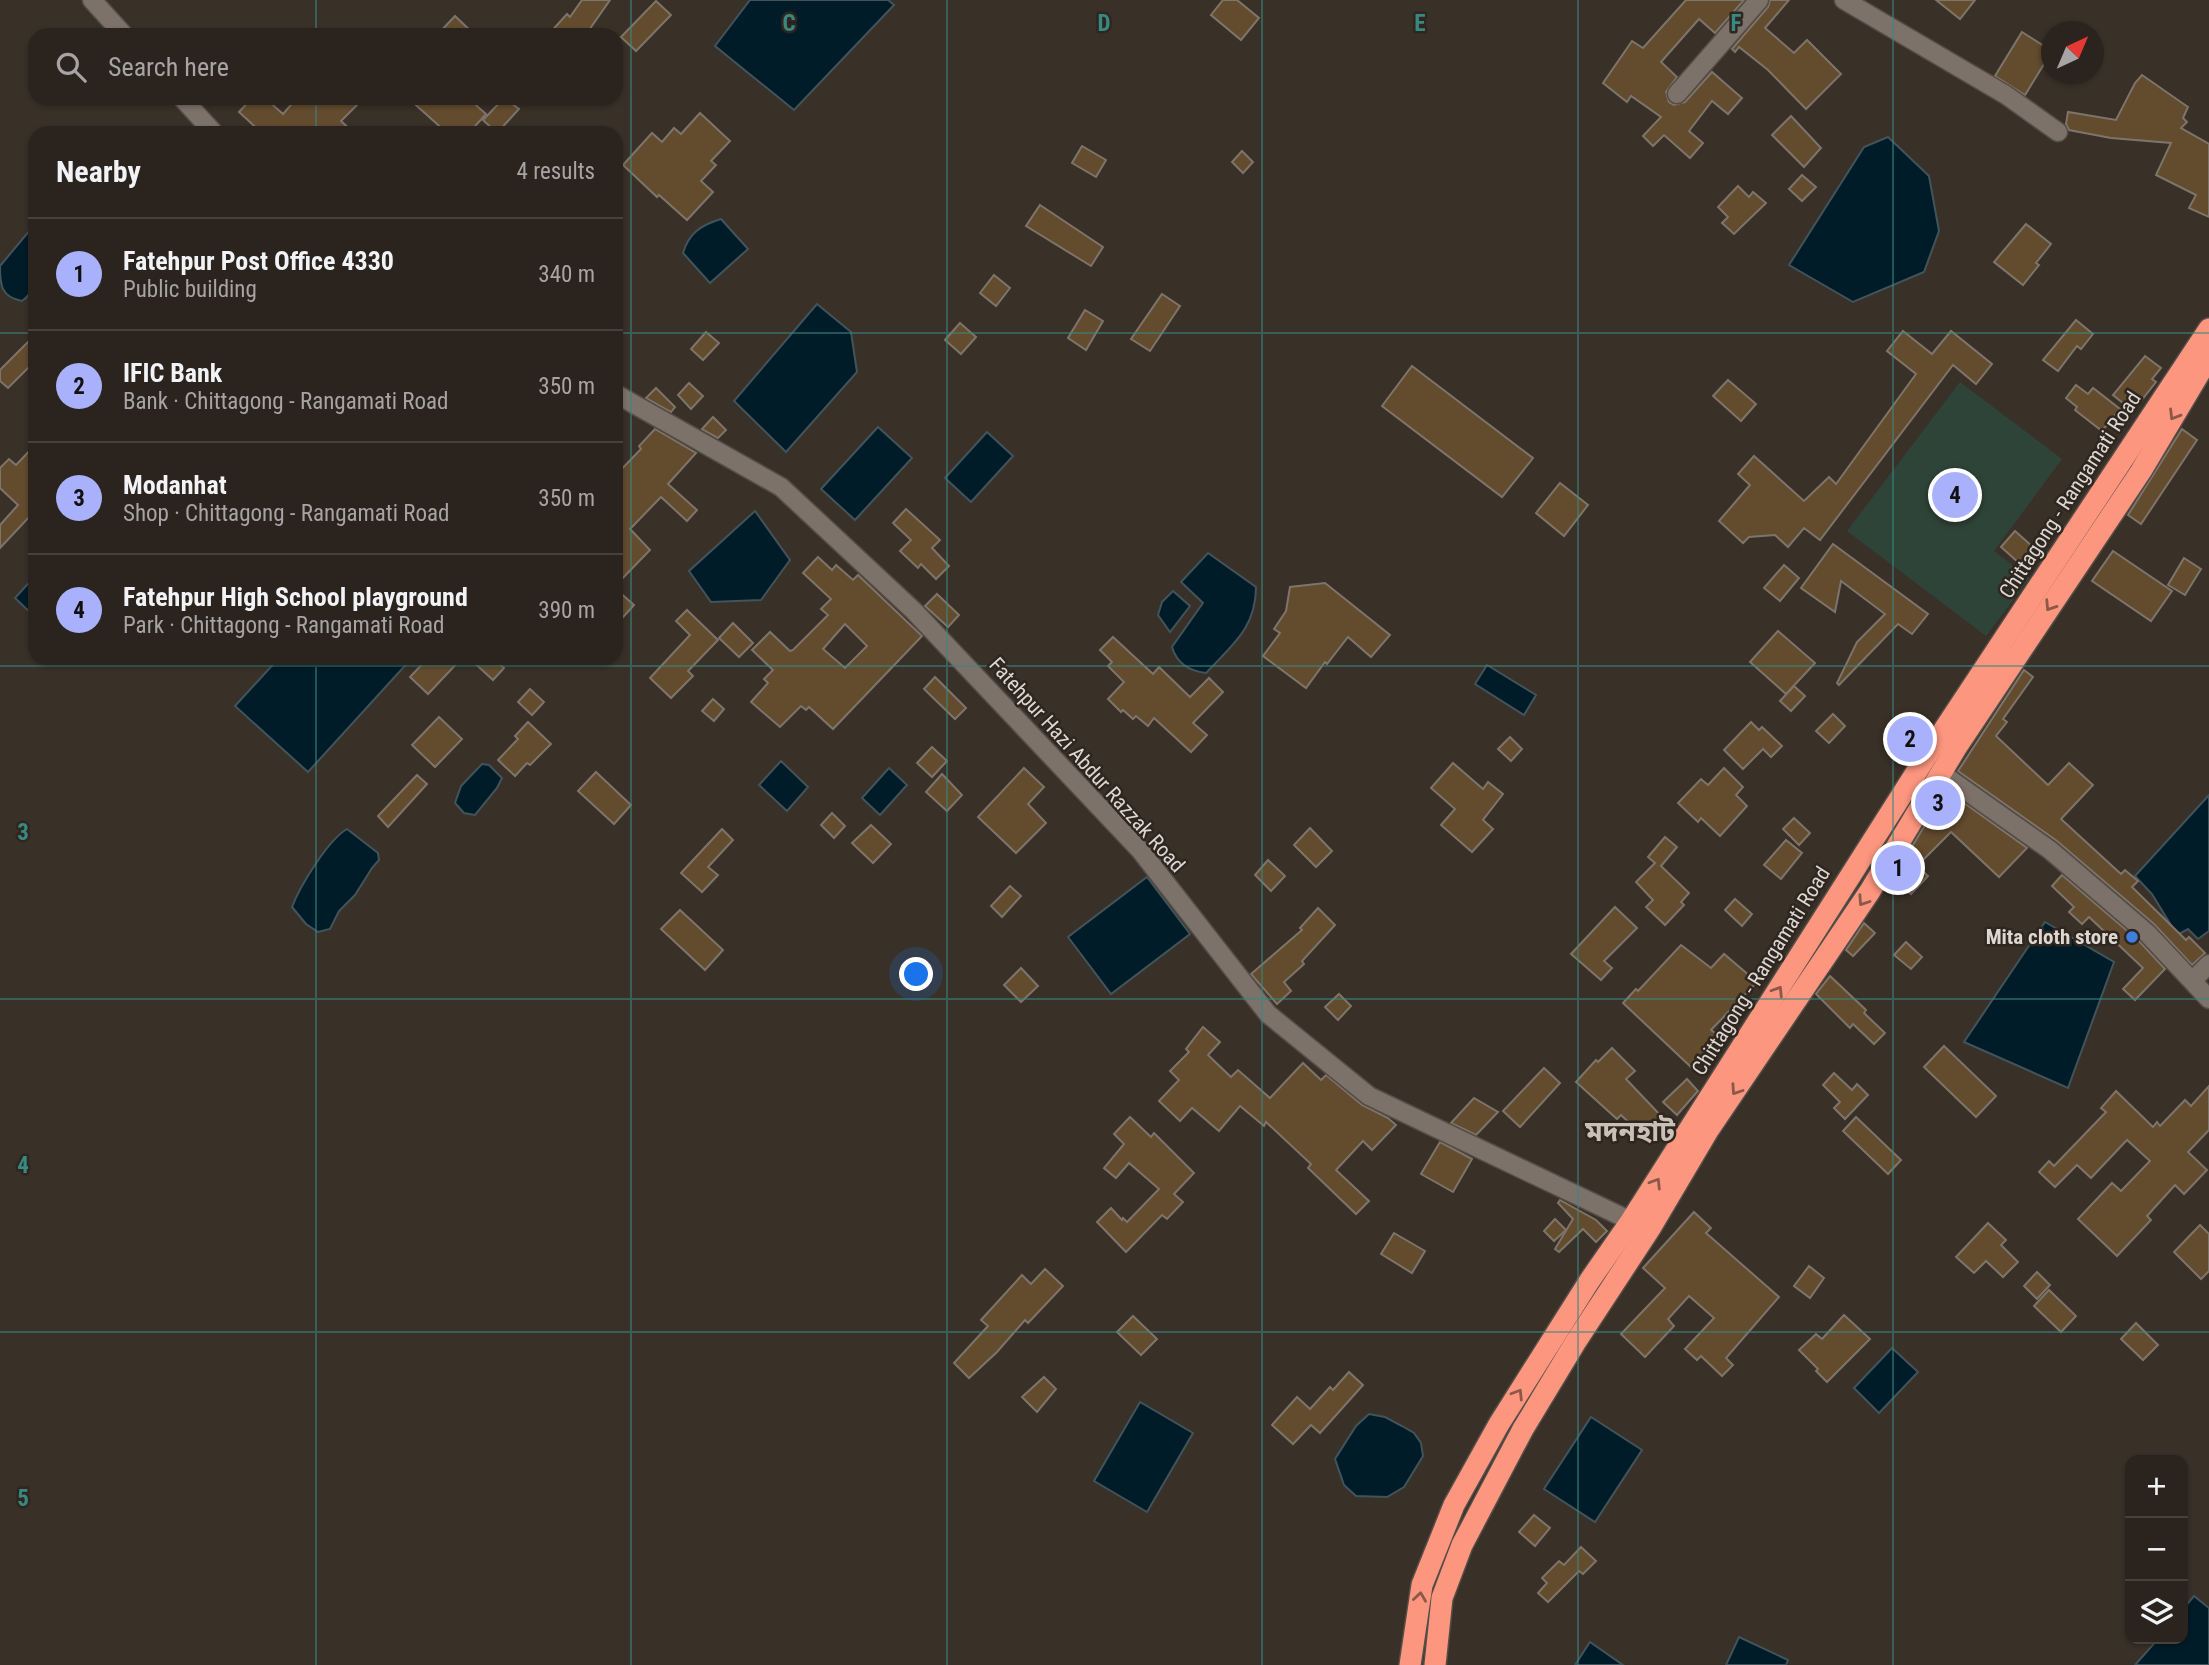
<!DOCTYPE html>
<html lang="en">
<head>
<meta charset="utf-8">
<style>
  body { margin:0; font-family:"Roboto Condensed","Noto Sans Bengali",sans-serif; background:#37302b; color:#f1f3f6 }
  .controls { position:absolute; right:21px; bottom:21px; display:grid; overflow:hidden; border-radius:14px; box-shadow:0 2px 5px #0004 }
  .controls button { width:63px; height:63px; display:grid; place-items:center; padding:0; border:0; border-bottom:2px solid #47413c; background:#2b241e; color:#f1f3f6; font:35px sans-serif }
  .compass { position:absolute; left:2041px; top:21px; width:63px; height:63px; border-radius:50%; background:#2b241e; box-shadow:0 2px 5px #0004; rotate:44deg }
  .you { position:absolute; left:917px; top:975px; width:24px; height:24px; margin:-18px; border:5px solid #fff; border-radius:50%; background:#1a73e8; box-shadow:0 0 0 10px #1a73e833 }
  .badge { display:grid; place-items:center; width:46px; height:46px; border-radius:50%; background:#a9b0fc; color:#111; font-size:23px; font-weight:700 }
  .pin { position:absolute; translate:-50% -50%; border:4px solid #fff; box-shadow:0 2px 7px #0006 }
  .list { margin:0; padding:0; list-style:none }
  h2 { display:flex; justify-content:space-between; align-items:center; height:91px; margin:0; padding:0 28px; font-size:30px }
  h2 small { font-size:23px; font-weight:400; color:#a6a4a4 }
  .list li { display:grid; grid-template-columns:46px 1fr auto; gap:21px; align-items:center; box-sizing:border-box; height:112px; padding:0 28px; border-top:2px solid #47413c }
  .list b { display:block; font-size:26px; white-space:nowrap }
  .list p { margin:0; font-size:23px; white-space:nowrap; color:#a6a4a4 }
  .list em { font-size:23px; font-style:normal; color:#a6a4a4 }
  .icon { flex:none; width:38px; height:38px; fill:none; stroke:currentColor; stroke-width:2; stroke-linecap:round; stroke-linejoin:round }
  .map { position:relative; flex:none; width:2209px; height:1665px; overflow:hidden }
  .search { position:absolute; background:#2b241e; box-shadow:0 2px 5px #0004; left:28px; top:28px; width:595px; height:77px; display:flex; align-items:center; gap:18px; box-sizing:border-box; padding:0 24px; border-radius:21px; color:#a6a4a4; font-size:26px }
  .panel { position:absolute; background:#2b241e; box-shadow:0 2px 5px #0004; left:28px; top:126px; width:595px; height:539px; border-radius:21px }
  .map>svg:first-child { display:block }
</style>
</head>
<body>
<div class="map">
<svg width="2209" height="1665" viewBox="0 0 2209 1665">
  <rect width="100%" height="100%" fill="#393028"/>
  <path fill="#2f4438" d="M1960,382l102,77 -68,92 36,27 -44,58 -139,-105z"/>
  <g fill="#001c28" stroke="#42545b" stroke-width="2">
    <path d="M750,0h138l6,5 -100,105 -79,-64z"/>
    <path d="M1888,137l41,39 10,55 -15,41 -71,30 -64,-37 75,-118z"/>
    <path d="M721,219l27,30 -38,34 -27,-30c6,-20 18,-28 38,-34z"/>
    <path d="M30,230l5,6c0,21 7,52 -13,65 -21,-4 -22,-16 -22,-35z"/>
    <path d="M817,304l34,28 6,40 -71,80 -52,-51z"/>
    <path d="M878,427l34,31 -57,62 -34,-31z"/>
    <path d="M987,432l26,24 -42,46 -26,-24z"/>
    <path d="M755,511l35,49 -29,40 -50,2 -22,-31z"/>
    <path d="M1208,553l48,34c0,41 -24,58 -50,86 -17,-2 -29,-9 -34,-26l31,-44 -22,-21z"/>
    <path d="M35,576v41l-20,-19z"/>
    <path d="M1173,591l17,15 -20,26 -12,-17 4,-13z"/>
    <path d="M279,658h133l-104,114 -73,-66z"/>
    <path d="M1487,665l49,30 -12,20 -49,-31z"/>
    <path d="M781,761l27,26 -21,24 -28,-26z"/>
    <path d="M482,764l7,1 13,13 -5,10 -22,27 -11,-2 -9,-10 6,-17z"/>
    <path d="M889,768l18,17 -27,30 -18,-17z"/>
    <path d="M2209,795v136l-11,8 -10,-10 -11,6 -25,-41 -17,-18z"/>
    <path d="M347,829l31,24 1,7 -7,8 -17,27 -16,16 -9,18 -12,3 -12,-8 -14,-17c8,-21 36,-67 55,-78z"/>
    <path d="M1147,877l43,57 -79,60 -43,-57z"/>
    <path d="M2045,922l69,40 -46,126 -104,-46z"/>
    <path d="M1892,1348l26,24 -39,41 -25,-25z"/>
    <path d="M1140,1402l53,31 -46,79 -53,-31z"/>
    <path d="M1369,1414l16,3 17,9 12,7 7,10 2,13 -19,31 -17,10 -31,-1 -12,-11 -9,-26 21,-33z"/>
    <path d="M1591,1417l51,33 -47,72 -51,-33z"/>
    <path d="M2194,1596l15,12v57h-74l23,-26h25v-30z"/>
    <path d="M1739,1637l49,23 -2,5h-60z"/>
    <path d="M1590,1642l33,23h-48z"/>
  </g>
  <g fill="#634b2e" stroke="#7d746a" stroke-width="2" fill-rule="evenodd">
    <path d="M582,0h28l-23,33 3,2h-42l19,-21 3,3z"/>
    <path d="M1223,0h14l22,18 -18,22 -30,-25z"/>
    <path d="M1686,0h58l-29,33 -16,-14 -38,43 16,15 -11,15 3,10 5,3 11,-3 27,-30 30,26 -14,16 -16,-13 -23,30 14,12 -13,15 -26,-23 -11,11 -10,-10 18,-19 -30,-21 -4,6 -24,-19 29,-42 11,7z"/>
    <path d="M1770,0h19l-24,28 29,25 13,-13 34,34 -35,35 -38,-39 -29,-23 -4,5 -3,-3 36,-42z"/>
    <path d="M1936,0h39l-15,19z"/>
    <path d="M656,1l15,14 -35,36 -15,-14z"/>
    <path d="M455,16l20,19h-38z"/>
    <path d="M2022,32l30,19 -27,44 -30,-19z"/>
    <path d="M2142,75l46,32 -5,11 4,4 -6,6 28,16v73l-20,-9 7,-13 -40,-20 15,-32 -60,-5 -42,-8 -3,-6 2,-12 48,8 19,-37z"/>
    <path d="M252,98h13l18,16 14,-16h67l-23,23 13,12h-92l-23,-21z"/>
    <path d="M408,98h60l18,16 -17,19h-22z"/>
    <path d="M504,98l15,11 -22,24 -14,-13z"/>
    <path d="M700,113l30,28 -19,20 5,4 -15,16 12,11 -26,28 -28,-25 -2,2 -34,-32 29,-32 10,9 12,-14 7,6z"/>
    <path d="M1791,116l30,32 -17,19 -32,-32z"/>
    <path d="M1082,146l24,14 -10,17 -24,-14z"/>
    <path d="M1242,151l11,11 -10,11 -11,-11z"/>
    <path d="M1802,175l14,12 -14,14 -13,-12z"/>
    <path d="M1738,186l11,11 4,-5 13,11 -32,31 -12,-11 6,-6 -10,-10z"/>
    <path d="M1040,205l63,42 -12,19 -65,-40z"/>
    <path d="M2026,224l25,20 -15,19 3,2 -16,20 -29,-23z"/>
    <path d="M994,275l16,13 -14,18 -16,-13z"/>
    <path d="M1162,294l18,12 -30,45 -19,-12z"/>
    <path d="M1085,310l18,11 -17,29 -18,-12z"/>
    <path d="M2076,320l17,14 -12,15 -4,-3 -19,25 -15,-11z"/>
    <path d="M960,323l16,14 -15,17 -16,-14z"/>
    <path d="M1903,331l29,23 19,-23 41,33 -16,20 -23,-19 -133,175 -16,-12 -16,19 -13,-12 -26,2 -6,6 -24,-22 31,-36 -12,-11 16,-18 50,45 25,-24 7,7 80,-110 -29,-23z"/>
    <path d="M706,332l13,11 -16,17 -12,-11z"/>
    <path d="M35,335v26l-27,27 -8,-7v-11z"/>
    <path d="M2145,356l16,12 -9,11 4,3 -23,29 -20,-16z"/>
    <path d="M1412,366l121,92 -31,39 -120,-91z"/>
    <path d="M1728,380l28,24 -15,17 -28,-25z"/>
    <path d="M689,383l14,13 -12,13 -13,-14z"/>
    <path d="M2076,385l12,9 5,-6 27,21 -18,22 -27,-21 2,-3 -11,-9z"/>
    <path d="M656,388l19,19 -4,5 -25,-14z"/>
    <path d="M713,417l13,13 -8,8 -16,-9z"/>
    <path d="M655,429l41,24 -28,31 29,26 -10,11 -26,-24 -31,32 20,21 -34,35v-110l25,-26 -2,-3z"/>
    <path d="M2182,429l15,11 -56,84 -13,-9z"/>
    <path d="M35,445v75l-5,-4 -30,32v-23l18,-20 -18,-17v-20l9,-9 7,6z"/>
    <path d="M1560,483l28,22 -24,31 -28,-23z"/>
    <path d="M906,509l34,31 -8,8 17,18 -13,13 -15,-15 -3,4 -18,-17 11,-11 -18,-17z"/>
    <path d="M2015,531l18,16 -14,16 -18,-16z"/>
    <path d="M1833,544l95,70 -16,20 -14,-10 -59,61 -2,-2 20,-41 28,-28 -44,-33 -6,31 -34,-24z"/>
    <path d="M2113,551l59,40 -21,30 -59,-40z"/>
    <path d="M818,557l14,13 4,-5 17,15 5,-5 64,61 -89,93 -24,-22 -3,3 -5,-4 -21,21 -29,-25 17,-19 -4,-4 9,-9 -21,-20 18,-18 20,19 3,-1 35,-35 -7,-6 10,-10 -28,-26zM845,624l22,22 -22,22 -22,-19z"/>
    <path d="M2184,558l17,11 -16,26 -17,-10z"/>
    <path d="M1784,565l15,13 -19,23 -16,-13z"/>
    <path d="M1325,583l65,52 -19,22 -23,-20 -21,27 -2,-2 -19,26 -43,-32 17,-23 -6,-4 12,-18 4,-24z"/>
    <path d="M616,589l18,16 -18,20z"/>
    <path d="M937,594l22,21 -11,12 -23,-21z"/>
    <path d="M687,610l31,30 -30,31 5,5 -22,22 -21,-20 40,-43 -14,-14z"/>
    <path d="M733,623l20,20 -14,14 -20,-19z"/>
    <path d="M1778,631l37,32 -29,31 -36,-32z"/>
    <path d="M1113,637l40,37 6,-7 31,30 19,-19 14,14 -30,31 14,12 -16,17 -37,-34 -6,8 -12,-10 -3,3 -10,-9 -2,2 -13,-13 16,-17 -16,-16 4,-4 -12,-12z"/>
    <path d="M428,658h34l-34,36 -18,-17z"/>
    <path d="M469,658h24l11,10 -11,12z"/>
    <path d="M2024,670l9,7 -30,42 4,3 -11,14 52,49 21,-22 24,22 -32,34 60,55 4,-4 13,11 -6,6 54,53 3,-3 16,16 -13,12 -38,-41 -97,-83 -99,-70z"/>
    <path d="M935,677l31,31 -11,11 -31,-30z"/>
    <path d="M1794,686l11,10 -14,15 -11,-10z"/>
    <path d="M530,689l14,13 -12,13 -14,-13z"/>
    <path d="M713,699l11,10 -10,12 -12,-10z"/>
    <path d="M1833,714l12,12 -16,17 -13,-12z"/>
    <path d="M439,717l23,22 -27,28 -23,-22z"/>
    <path d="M528,722l23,22 -21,21 -3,-2 -12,13 -17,-16 20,-21 -3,-3z"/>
    <path d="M1751,722l8,8 3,-3 20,19 -11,11 -8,-8 -20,20 -19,-19z"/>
    <path d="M1510,737l12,12 -11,12 -13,-12z"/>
    <path d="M932,747l15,14 -15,16 -15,-14z"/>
    <path d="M1453,763l30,26 5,-7 15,12 -20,26 10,9 -21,23 -31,-27 14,-16 -24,-21z"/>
    <path d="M1024,768l20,19 -16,17 18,19 -30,30 -38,-36z"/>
    <path d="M1724,768l19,19 -7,8 11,11 -27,30 -19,-18 -3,4 -20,-19 23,-24 7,6z"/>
    <path d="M596,772l35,33 -17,19 -36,-33z"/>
    <path d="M942,774l20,21 -15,16 -21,-19z"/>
    <path d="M417,775l10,9 -39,43 -10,-11z"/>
    <path d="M1946,790l81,58 -28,29 -48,-45 -34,34 11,10 -17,18 -14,-13 2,-2 -4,-4z"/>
    <path d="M832,813l13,13 -11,12 -13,-13z"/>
    <path d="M1794,818l16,15 -11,12 -16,-16z"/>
    <path d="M871,825l20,19 -18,19 -21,-20z"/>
    <path d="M1310,828l22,23 -16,16 -22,-22z"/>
    <path d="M722,829l11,11 -25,27 10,8 -16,17 -21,-19z"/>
    <path d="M1665,837l12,10 -16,19 28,27 -8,9 3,3 -19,20 -19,-18 7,-7 -17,-18 19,-19 -7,-6z"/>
    <path d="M1786,840l16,13 -21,26 -17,-14z"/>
    <path d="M1268,860l17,16 -14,15 -16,-16z"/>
    <path d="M2062,875l77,66 26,28 -30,31 -12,-11 20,-21 -54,-51 -7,7 -13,-12 5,-5 -22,-21z"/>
    <path d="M1010,886l11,10 -19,21 -11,-11z"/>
    <path d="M1735,899l17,15 -10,12 -17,-16z"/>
    <path d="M1615,907l22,21 -33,33 8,7 -11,12 -30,-26z"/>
    <path d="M1318,908l17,17 -33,36 2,3 -20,18 7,9 -14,13 -26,-30 51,-44 -2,-2z"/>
    <path d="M680,910l43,40 -18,20 -44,-41z"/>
    <path d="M1864,923l11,10 -22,23 -7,-6z"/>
    <path d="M1906,942l16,15 -11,12 -17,-14z"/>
    <path d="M1681,945l30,23 13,-14 33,28 -46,48 8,6 -27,32 -69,-65 13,-14 2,2z"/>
    <path d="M1021,968l17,18 -17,16 -17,-17z"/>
    <path d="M1830,976l36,34 -2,3 21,20 -11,11 -21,-20 -3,4 -34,-34z"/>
    <path d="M1339,994l12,12 -13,14 -13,-13z"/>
    <path d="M1203,1027l17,15 -12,13 23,22 7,-7 32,28 33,-35 18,17 5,-5 36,30 26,13 8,7 -24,25 -9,-9 -27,29 33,31 -13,13 -48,-46 3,-4 -45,-42 -2,4 -24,-20 -21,25 -27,-23 -12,13 -21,-20 20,-21 -9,-9 19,-19 -3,-3z"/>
    <path d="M1944,1046l52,50 -20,21 -52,-50z"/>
    <path d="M1612,1048l23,23 -9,8 38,40 -19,19 -24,-23 -4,4 -41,-37 20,-22 2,2z"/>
    <path d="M1544,1068l16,15 -40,44 -17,-16z"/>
    <path d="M1834,1073l18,17 5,-6 11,11 -23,24 -11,-11 6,-6 -17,-17z"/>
    <path d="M1687,1079l11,12 -21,24 -14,-13z"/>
    <path d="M2209,1086v44l-21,22 19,18 -23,24 -9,-9 -28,31 4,4 -34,36 -39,-37 34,-36 9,8 29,-30 -23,-21 -36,38 -14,-13 -22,22 -16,-15 10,-11 5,5 52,-54 -5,-4 15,-17 37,36 4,-5 3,4 25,-26 6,6z"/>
    <path d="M1474,1098l24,14 -22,23 -25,-12z"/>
    <path d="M1130,1117l21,20 3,-4 40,40 -20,21 9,8 -16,17 -5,-4 -36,37 -29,-30 14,-14 11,12 1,-2 4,4 32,-33 -30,-26 -13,15 -12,-10 20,-24 -10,-10z"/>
    <path d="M1856,1117l45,43 -13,14 -45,-43z"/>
    <path d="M1440,1142l32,17 -19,33 -32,-18z"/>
    <path d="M1560,1200l36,20 11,11 -11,11 -13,-13 -24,23 -4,-3 18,-30 -15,-16z"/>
    <path d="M1694,1212l17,16 -5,5 73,64 -53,61 7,7 -11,11 -21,-20 -4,4 -12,-11 29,-31 -25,-22 -21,23 6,7 -29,31 -24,-23 44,-46 -22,-20z"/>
    <path d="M1555,1219l11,11 -12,11 -10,-10z"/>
    <path d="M1988,1223l18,17 -5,5 17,17 -15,15 -17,-16 -12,12 -18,-16z"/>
    <path d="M2200,1225l9,9v37l-8,8 -27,-27z"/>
    <path d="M1394,1233l31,18 -13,22 -31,-19z"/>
    <path d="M1809,1266l15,12 -14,20 -16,-12z"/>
    <path d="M1045,1269l18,17 -35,37 -3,-3 -28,32 -28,26 -15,-15 34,-37 -7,-6 41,-45 9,9z"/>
    <path d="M2037,1272l13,13 -13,14 -13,-13z"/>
    <path d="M2049,1290l27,26 -15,16 -27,-26z"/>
    <path d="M1844,1315l26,24 -43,43 -11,-11 2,-2 -19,-19 17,-16 6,5z"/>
    <path d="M1133,1316l24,23 -16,16 -24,-23z"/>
    <path d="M2136,1323l22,22 -15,15 -22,-21z"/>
    <path d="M1349,1372l14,13 -43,48 -9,-8 -18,19 -21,-19 25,-28 13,12 20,-22 3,3z"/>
    <path d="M1044,1377l12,12 -19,23 -15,-15z"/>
    <path d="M1534,1515l16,13 -15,18 -16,-14z"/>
    <path d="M1581,1547l15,14 -13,13 -4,-3 -31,31 -10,-9 9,-10 -5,-5 17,-17 5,4z"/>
  </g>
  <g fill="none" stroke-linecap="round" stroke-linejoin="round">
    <g stroke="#554d47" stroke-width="21">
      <g id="street">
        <path d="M92,0l32,35"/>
        <path d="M1844,0l162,95 52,37"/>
        <path d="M1677,94l82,-94"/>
        <path d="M182,98l32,35"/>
        <path d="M616,394l165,93 133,124 226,239 128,164 101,82 262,125"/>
        <path d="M1941,773l109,77 97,83 62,66"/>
        <path d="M2193,980l16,-16"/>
      </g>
    </g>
    <g stroke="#554d47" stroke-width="24">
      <g id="highway">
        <path d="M1410,1665l12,-80 32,-80 45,-81 91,-144 41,-59 293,-461 285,-431"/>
        <path d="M1435,1665l7,-67 20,-53 61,-116 52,-86 76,-116 58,-98 161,-238 86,-143 185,-277 68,-114"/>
      </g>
    </g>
    <use href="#street" stroke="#7d7269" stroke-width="18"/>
    <use href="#highway" stroke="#fc967f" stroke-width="21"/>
  </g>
  <defs><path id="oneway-chevron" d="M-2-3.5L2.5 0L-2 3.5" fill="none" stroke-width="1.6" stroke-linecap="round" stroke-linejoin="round" transform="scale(1.75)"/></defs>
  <g stroke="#8b584a">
    <use href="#oneway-chevron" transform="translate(2174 415) rotate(121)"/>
    <use href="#oneway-chevron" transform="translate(2050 606) rotate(123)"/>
    <use href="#oneway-chevron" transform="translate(1863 901) rotate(124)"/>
    <use href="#oneway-chevron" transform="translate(1778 991) rotate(-58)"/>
    <use href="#oneway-chevron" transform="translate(1736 1090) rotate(124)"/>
    <use href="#oneway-chevron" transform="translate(1656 1183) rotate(-58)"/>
    <use href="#oneway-chevron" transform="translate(1518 1394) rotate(-58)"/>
    <use href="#oneway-chevron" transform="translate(1420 1597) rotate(-82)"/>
  </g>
  <path fill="none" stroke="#388982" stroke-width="2" stroke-opacity="0.55" d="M316,0v35M631,0v1665M947,0v1665M1262,0v1665M1578,0v1665M1893,0v1665M316,98v35M0,333h35M616,333h1593M316,658v1007M0,666h2209M0,999h2209M0,1332h2209"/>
  <circle fill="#3f7fe0" stroke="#2f261f" stroke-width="2.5" cx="2132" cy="937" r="7"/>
  <g text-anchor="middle" stroke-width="5" stroke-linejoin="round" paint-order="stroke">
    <g font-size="21" fill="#ddd7d2" stroke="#2f261f">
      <text transform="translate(2070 495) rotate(-57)" y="7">Chittagong - Rangamati Road</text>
      <text transform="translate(1087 765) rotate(48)" y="7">Fatehpur Hazi Abdur Razzak Road</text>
      <text transform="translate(1761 971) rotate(-58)" y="7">Chittagong - Rangamati Road</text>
    </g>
    <g font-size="21" font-weight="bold" fill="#ddd7d2" stroke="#2f261f" text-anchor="end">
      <text x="2118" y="944">Mita cloth store</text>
    </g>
    <g font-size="28" font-weight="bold" fill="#cbc0b6" stroke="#2f261f">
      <text x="1630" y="1141">মদনহাট</text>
    </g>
  </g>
  <g font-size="23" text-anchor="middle" font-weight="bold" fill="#388982" stroke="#2f261f" stroke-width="5" stroke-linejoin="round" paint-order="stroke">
    <text x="789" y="31">C</text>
    <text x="1104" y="31">D</text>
    <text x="1420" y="31">E</text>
    <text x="1736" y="31">F</text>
    <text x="23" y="840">3</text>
    <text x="23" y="1173">4</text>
    <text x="23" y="1506">5</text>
  </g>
</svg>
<div class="controls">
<button>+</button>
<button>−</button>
<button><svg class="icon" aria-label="layers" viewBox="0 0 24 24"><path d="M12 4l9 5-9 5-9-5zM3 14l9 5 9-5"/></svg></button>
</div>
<svg class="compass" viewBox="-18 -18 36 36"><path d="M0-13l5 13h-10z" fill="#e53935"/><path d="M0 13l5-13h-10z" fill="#a6a4a4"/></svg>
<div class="you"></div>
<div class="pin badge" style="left:1898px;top:868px">1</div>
<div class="pin badge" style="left:1910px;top:739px">2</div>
<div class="pin badge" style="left:1938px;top:803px">3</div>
<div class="pin badge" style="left:1955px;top:495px">4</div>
<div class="search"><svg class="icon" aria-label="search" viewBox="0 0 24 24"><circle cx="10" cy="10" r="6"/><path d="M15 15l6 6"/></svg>Search here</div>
<section class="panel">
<h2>Nearby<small>4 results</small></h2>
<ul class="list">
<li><span class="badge">1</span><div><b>Fatehpur Post Office 4330</b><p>Public building</p></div><em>340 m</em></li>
<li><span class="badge">2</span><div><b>IFIC Bank</b><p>Bank · Chittagong - Rangamati Road</p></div><em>350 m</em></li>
<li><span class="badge">3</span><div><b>Modanhat</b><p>Shop · Chittagong - Rangamati Road</p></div><em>350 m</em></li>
<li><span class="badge">4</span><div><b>Fatehpur High School playground</b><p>Park · Chittagong - Rangamati Road</p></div><em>390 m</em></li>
</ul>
</section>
</div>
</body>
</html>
